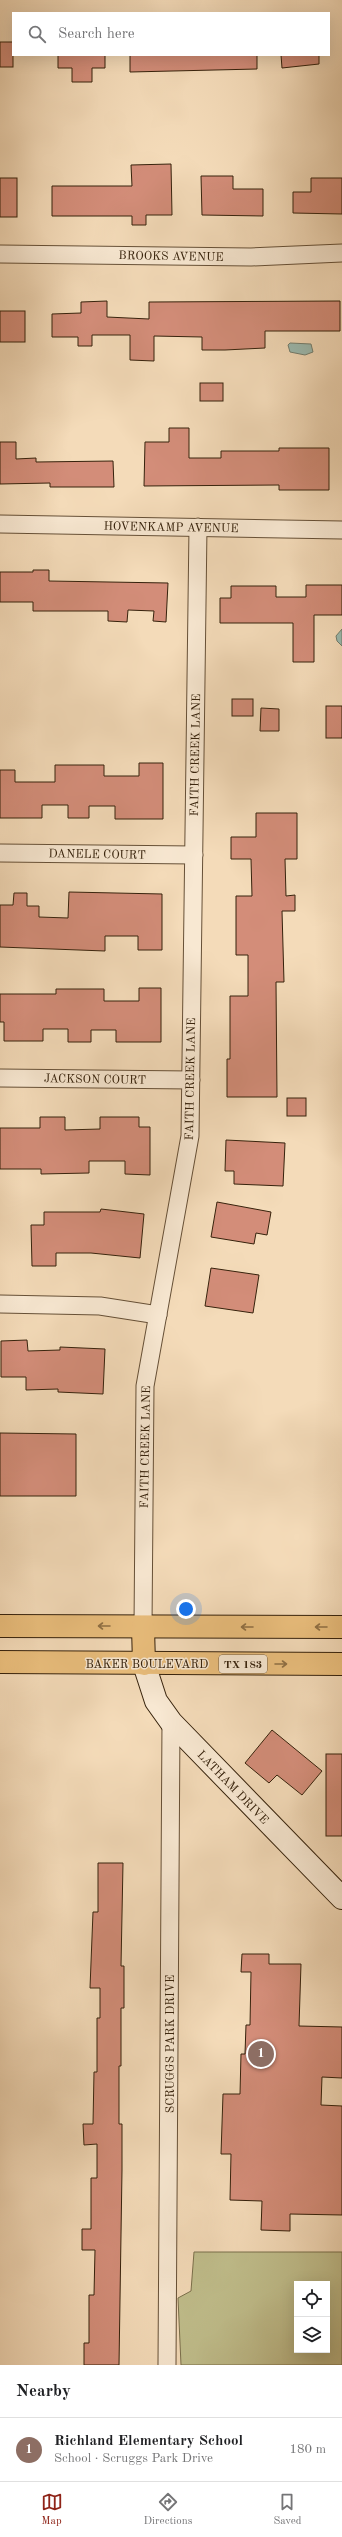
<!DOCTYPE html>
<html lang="en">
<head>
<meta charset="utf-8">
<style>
  body { margin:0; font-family:"Old Standard TT",serif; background:#f2f2f2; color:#202124 }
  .controls { position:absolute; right:12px; bottom:12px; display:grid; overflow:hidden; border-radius:0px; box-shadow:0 4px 16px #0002 }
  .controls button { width:36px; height:36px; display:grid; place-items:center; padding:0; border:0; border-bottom:1px solid #e0e0e0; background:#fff; color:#202124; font:20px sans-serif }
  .you { position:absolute; left:186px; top:1609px; width:14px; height:14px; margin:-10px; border:3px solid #fff; border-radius:50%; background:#1a73e8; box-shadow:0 0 0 6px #1a73e833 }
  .badge { display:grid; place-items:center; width:26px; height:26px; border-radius:50%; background:#8f2418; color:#fff; font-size:13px; font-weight:700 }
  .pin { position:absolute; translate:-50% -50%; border:2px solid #fff; box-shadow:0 1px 4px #0006 }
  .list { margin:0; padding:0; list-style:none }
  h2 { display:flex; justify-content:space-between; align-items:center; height:52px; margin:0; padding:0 16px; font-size:17px }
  h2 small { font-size:13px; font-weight:400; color:#757577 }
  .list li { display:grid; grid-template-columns:26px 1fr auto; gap:12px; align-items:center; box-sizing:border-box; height:64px; padding:0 16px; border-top:1px solid #e0e0e0 }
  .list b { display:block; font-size:15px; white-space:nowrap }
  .list p { margin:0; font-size:13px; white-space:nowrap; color:#757577 }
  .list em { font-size:13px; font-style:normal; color:#757577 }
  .icon { flex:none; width:22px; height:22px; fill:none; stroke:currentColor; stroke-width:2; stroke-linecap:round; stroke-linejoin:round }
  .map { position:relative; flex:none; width:342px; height:2365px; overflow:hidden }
  .search { position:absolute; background:#fff; box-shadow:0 4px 16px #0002; left:12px; right:12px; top:12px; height:44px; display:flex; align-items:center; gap:10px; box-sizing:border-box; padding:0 14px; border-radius:0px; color:#757577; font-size:15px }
  .sheet { height:116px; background:#fff }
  nav { display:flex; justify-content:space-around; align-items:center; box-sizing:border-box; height:56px; border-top:1px solid #e0e0e0; background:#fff; font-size:11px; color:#757577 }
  nav a { display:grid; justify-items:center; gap:2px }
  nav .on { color:#8f2418 }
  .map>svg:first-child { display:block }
</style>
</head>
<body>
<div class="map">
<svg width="342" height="2365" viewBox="0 0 342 2365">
  <rect width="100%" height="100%" fill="#f4dbb9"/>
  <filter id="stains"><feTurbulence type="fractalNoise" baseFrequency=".005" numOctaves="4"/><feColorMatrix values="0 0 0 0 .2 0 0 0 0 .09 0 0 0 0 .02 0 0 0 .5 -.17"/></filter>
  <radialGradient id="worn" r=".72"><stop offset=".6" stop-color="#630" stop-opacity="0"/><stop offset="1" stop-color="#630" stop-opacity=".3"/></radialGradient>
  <path fill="#c0be8c" stroke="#7b704c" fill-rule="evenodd" d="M194,2252h148v113h-161l-3,-67 13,-7zM297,2284h30v66h-30z"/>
  <g fill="#9cbbb1" stroke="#737e6f">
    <path d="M290,343l21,1 2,8 -8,3 -15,-3 -2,-7z"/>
    <path d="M342,629v17l-5,-5 -1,-5z"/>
  </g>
  <g fill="#d38d79" stroke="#36220c">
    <rect x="0" y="42" width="13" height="25"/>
    <path d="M58,55h47v13h-13v14h-20v-14h-14z"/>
    <path d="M130,55h127v14l-127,3z"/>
    <path d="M281,55h38v9l-37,4z"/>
    <path d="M171,164l1,51h-26v10h-14v-9h-80v-30h80l-1,-21z"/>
    <path d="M201,176h32v13h30v27l-61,-1z"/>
    <rect x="0" y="178" width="17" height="39"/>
    <path d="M311,178h31v36l-49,-1v-21h18z"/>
    <path d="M107,301v16l42,2v-17l191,-1v30h-75v17l-40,2h-23v-13l-48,-1v25l-24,-1v-25h-38v11h-14v-9h-26v-23l29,-1v-11z"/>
    <rect x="0" y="311" width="25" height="31"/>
    <rect x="200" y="383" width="23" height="18"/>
    <path d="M169,428h20v30h32v-7h58v-3h50v42h-50v-5l-135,1 1,-44h24z"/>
    <path d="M0,442h16v17l20,-1v4l77,-1 1,26h-64v-4l-50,1z"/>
    <path d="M33,570h16v11l119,2 -2,39 -13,-1 1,-10 -26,-1 -1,12 -19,-1v-10h-75v-9h-33v-30h33z"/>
    <path d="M306,585h36v30h-28v47h-21v-39h-73v-25h11v-12h45v11h30z"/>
    <rect x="232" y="699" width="21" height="17"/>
    <rect x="326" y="706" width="16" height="32"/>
    <path d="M261,708l18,1v22h-19z"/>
    <path d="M139,763h24v56h-48v-13h-26v12h-21v-13h-26v13h-42v-48h15v12h40v-17h49v11h35z"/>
    <path d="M256,813h41v46h-12l1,37 9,-1v16h-13l2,71h-8l1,115h-50v-38h3v-63h18v-41h-12v-59h16l-1,-37h-20v-22h25z"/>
    <path d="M69,892l93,2v56h-24v-14h-33v15l-105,-4v-42h13l1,-12h13v13h12v11l29,1z"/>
    <path d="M139,988h22v54h-45v-12h-25v12h-23v-13h-25v12h-39v-19h-4v-28h56v-5h48v12h35z"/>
    <rect x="287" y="1098" width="19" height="18"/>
    <path d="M40,1117h25v13l35,-1v-12h39v10h11v48l-25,-1v-13h-36v12l-48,1v-5h-41v-41h40z"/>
    <path d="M226,1140l59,3 -2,43 -49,-2v-13h-9z"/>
    <path d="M217,1202l54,10 -4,23 -11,-2 -2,11 -43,-7z"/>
    <path d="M101,1209l43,5 -4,44 -49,-5h-35v13h-24l-1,-41h13v-13h56z"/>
    <path d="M211,1268l48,7 -6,38 -48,-7z"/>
    <path d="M27,1340l1,11 32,-1v-3l45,2 -2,45 -45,-2v-3l-32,1v-13h-25v-36z"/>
    <path d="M0,1433l76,1v62h-76z"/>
    <path d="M272,1730l50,41 -20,24 -25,-20 -8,8 -24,-20z"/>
    <rect x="326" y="1754" width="16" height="82"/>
    <path d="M98,1863h25l-2,103h3v42h-3v58h-2v58h3v46l-3,195h-35v-22h5v-48h5l1,-45h-13v-21h9v-51h6v-34l-13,1 -1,-21h10l1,-52h3v-54h3v-30h-10l3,-76h5z"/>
    <path d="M242,1954h27v10h32l-2,62 43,1v51l-20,-1 -1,28 21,1v109l-52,-1v17l-29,-1 1,-29 -32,-1 1,-46h-10l2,-60h17l1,-40h4l1,-29h4l1,-53h-10z"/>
  </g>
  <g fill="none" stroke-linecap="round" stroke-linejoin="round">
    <g stroke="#665037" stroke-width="19">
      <g id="street">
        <path d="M0,254l251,3 91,-4"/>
        <path d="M0,524l342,6"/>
        <path d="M0,853l194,2"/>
        <path d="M0,1078l191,2"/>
        <path d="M0,1304l100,2 58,9"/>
        <path d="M143,1627l2,-241 45,-250 8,-609"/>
        <path d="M167,2365l4,-643"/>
      </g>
    </g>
    <g stroke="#36220c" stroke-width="24">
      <path id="secondary" d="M144,1664l12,37 15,21 171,176"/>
    </g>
    <g stroke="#36220c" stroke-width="24">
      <g id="primary">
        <path d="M0,1626l342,1"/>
        <path d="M143,1627l1,37"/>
        <path d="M0,1662l342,2"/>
      </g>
    </g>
    <use href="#street" stroke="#f8e8d2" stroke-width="17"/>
    <use href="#secondary" stroke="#f8e8d2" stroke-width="22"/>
    <use href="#primary" stroke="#eabe7c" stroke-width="22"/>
  </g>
  <defs><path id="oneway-shaft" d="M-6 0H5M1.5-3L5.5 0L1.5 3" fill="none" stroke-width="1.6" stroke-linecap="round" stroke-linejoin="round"/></defs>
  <g stroke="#907044">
    <use href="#oneway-shaft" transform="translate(104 1626) rotate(-180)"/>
    <use href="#oneway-shaft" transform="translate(247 1627) rotate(-180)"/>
    <use href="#oneway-shaft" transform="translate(321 1627) rotate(-180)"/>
    <use href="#oneway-shaft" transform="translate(281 1664)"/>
  </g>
  <g text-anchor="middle" stroke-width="3" stroke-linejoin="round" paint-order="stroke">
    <rect fill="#f8e8d2" stroke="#705d47" stroke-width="1" x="219" y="1655" width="48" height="18" rx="3"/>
    <g font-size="11" font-weight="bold" fill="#36220c">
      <text x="243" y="1668">TX 183</text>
    </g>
    <g font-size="12" fill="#36220c" stroke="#f8e8d2">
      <text transform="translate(171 256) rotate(1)" y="4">BROOKS AVENUE</text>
      <text transform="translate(171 527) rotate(1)" y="4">HOVENKAMP AVENUE</text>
      <text transform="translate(195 755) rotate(-89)" y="4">FAITH CREEK LANE</text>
      <text transform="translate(97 854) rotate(1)" y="4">DANELE COURT</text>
      <text transform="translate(95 1079) rotate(1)" y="4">JACKSON COURT</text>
      <text transform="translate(190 1079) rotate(-89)" y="4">FAITH CREEK LANE</text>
      <text transform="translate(145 1447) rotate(-89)" y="4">FAITH CREEK LANE</text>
      <text x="147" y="1668">BAKER BOULEVARD</text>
      <text transform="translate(233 1787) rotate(46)" y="4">LATHAM DRIVE</text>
      <text transform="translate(170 2044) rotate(-90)" y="4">SCRUGGS PARK DRIVE</text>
    </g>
  </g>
  <rect width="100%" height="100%" filter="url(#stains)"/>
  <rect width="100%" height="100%" fill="url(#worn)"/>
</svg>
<div class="controls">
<button><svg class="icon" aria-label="locate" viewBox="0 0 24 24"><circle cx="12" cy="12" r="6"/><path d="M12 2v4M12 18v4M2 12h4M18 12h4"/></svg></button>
<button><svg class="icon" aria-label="layers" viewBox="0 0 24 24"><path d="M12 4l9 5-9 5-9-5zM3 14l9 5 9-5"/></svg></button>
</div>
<div class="you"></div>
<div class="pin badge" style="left:261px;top:2054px;background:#8d6e63">1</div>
<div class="search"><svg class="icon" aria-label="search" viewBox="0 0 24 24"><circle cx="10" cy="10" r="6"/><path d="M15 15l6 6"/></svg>Search here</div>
</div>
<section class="sheet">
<h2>Nearby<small></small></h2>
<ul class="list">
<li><span class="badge" style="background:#8d6e63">1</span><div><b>Richland Elementary School</b><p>School · Scruggs Park Drive</p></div><em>180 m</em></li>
</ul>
</section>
<nav>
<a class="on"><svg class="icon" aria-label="map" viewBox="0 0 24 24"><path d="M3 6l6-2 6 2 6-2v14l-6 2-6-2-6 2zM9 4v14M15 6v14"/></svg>Map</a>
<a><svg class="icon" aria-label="directions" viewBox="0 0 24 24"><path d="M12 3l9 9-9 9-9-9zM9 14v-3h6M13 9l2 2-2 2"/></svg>Directions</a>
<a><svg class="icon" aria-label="saved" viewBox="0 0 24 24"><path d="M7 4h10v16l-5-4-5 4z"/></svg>Saved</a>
</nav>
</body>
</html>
